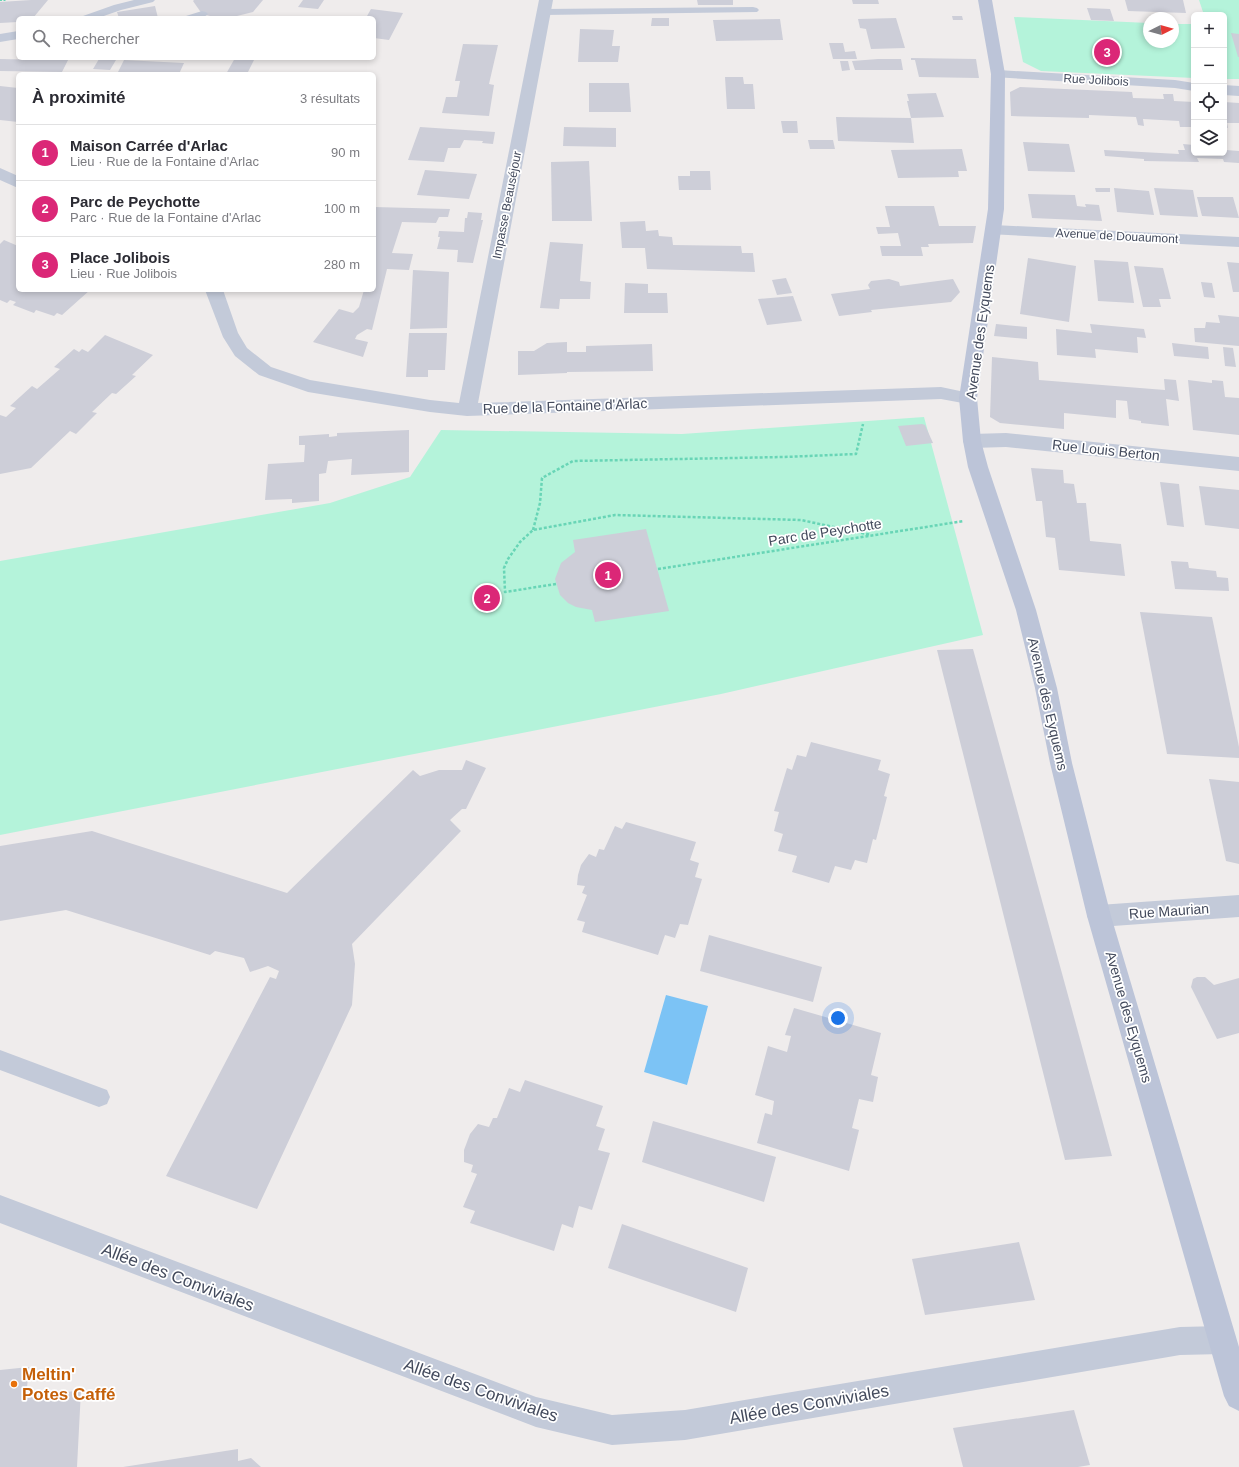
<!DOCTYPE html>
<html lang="fr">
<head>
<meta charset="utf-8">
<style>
  body { margin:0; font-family:Arial,sans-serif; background:#f7f7f7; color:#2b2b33 }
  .controls { position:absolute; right:12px; top:12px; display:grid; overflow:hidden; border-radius:6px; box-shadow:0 2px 6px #0003 }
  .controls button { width:36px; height:36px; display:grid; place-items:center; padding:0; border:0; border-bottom:1px solid #e1e1e2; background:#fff; color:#2b2b33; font:20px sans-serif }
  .compass { position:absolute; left:1143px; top:12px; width:36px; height:36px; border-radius:50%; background:#fff; box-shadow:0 2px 6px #0003; rotate:84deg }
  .you { position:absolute; left:838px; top:1018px; width:14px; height:14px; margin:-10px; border:3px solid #fff; border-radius:50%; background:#1a73e8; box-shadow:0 0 0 6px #1a73e833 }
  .badge { display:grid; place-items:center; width:26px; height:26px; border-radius:50%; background:#db2777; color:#fff; font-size:13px; font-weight:700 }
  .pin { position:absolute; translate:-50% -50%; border:2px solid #fff; box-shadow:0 1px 4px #0006 }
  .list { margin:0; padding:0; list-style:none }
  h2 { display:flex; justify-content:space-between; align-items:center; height:52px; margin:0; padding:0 16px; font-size:17px }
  h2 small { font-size:13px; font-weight:400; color:#7c7c81 }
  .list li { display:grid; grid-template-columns:26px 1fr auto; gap:12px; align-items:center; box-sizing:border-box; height:56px; padding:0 16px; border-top:1px solid #e1e1e2 }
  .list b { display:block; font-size:15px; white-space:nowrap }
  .list p { margin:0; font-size:13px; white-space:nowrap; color:#7c7c81 }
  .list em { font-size:13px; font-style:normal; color:#7c7c81 }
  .icon { flex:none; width:22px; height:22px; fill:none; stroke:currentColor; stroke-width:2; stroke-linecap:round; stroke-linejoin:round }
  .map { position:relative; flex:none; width:1239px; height:1467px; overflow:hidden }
  .search { position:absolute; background:#fff; box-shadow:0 2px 6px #0003; left:16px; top:16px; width:360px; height:44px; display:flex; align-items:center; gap:10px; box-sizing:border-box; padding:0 14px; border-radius:6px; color:#7c7c81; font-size:15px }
  .panel { position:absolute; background:#fff; box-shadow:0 2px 6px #0003; left:16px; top:72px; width:360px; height:220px; border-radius:6px }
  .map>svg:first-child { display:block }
</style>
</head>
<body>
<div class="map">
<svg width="1239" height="1467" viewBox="0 0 1239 1467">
  <rect width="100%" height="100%" fill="#efecec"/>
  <g fill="#b4f3da">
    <path d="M1199,0h40v79h-15v-64h-20z"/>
    <path d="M1014,17l135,6v19h24v-18h21v54l-153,-7 -18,-9z"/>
    <path d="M924,417l59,218 -262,59 -721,141v-274l330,-58 80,-26 31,-47 241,4z"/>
  </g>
  <path fill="#7cc3f5" d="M666,995l42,11 -21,79 -43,-13z"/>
  <g fill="#cdced8">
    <path d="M31,0h17l-15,18h-15v4l-18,1v-21z"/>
    <path d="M194,0h69l-10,12 -24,6h-11l-16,-4 -9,-13z"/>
    <path d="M303,0h21l-6,9 -20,-2z"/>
    <path d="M697,0h36v5h-35z"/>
    <path d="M852,0h26l1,4h-26z"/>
    <path d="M1125,0h58l3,13 -58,-2z"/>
    <path d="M155,6l3,12h-39l-2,-6z"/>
    <path d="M1087,8l23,1 4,12 -23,-1z"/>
    <path d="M371,9l32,4 -14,27 -15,-2v-20l-7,-2z"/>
    <path d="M952,16h10l1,4h-10z"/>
    <path d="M652,18h17v8h-18z"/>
    <path d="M896,18l9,30 -34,1 -5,-20 -6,-1 -2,-9z"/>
    <path d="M780,19l3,21 -67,1 -3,-21z"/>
    <path d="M580,29l34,1 -2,16h8l-2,16h-40z"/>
    <path d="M1231,33l8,1v23h-1z"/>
    <path d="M829,43h14l2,9 10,-1 2,8h-24z"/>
    <path d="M463,44l35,1 -9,39 5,1 -5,31 -47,-3 4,-16h11l3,-16h-5z"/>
    <path d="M47,58h22l-7,14 -62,-1v-12l46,1z"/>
    <path d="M235,58h20l-8,16h-21z"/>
    <path d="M911,58l65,1 3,19 -60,-1 -4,-17h-4z"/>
    <path d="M99,59l17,1 -6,10 -17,-1z"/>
    <path d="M878,59h23l2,11h-48l-3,-9z"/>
    <path d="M124,60l60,3 -5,11h-62z"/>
    <path d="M840,61h8l2,9 -8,1z"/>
    <path d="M725,77h18l1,7h9l2,25h-28z"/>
    <path d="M589,83h40l2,29h-42z"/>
    <path d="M0,86l18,2v34l-18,-2z"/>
    <path d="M1020,87l112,5 1,6 31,1 -1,-5h10l1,7 20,1v19h-3l1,6h-12l-1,-6 -36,-2 1,7 -6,-1 -2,-8 -47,-2v3l-78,-2 -1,-24z"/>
    <path d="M936,93l8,24 -33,1 -4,-17h2l-2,-7z"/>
    <path d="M1224,102l15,1v20h-12l1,5 -4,-1z"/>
    <path d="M836,117l75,1 3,25 -76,-2z"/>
    <path d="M781,121h16l1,12h-15z"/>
    <path d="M420,127l75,5 -2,12 -11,-1 1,-2 -19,-1 -4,8h-12l-4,14 -36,-2z"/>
    <path d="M564,127l52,1v19l-53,-1z"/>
    <path d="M808,140h25l2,9h-25z"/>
    <path d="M1023,142l46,2 6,28 -47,-1z"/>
    <path d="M1183,144l11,1v8h30v-9l2,6 13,1v12l-15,-1 -1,-3 -26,-1 2,4 -55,-1v-2l-39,-3 -1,-6 75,4 -1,-4h7z"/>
    <path d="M962,149l5,22h-9l1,6 -61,1 -7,-28z"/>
    <path d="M589,161l3,60h-40l-1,-59z"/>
    <path d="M425,170l52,4 -8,25 -52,-4z"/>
    <path d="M690,171h20l1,19h-32l-1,-14h12z"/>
    <path d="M1095,188h15v4h-14z"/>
    <path d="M1114,188l35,3 5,24 -37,-3z"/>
    <path d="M1154,188l39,2 5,27 -38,-2z"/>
    <path d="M1028,194l47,1 2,11 9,1 -1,-3 14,1 3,16 -70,-3z"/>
    <path d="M1197,197h36l6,21 -37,-2z"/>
    <path d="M885,206h49l5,20h37l-3,17 -45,1 1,3h-8l2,9h-41l-2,-10h21l-3,-13 -20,1 -2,-7h14z"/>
    <path d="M374,207l76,2 -2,8h-9l-3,6 -34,-1 -10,31 21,1 -4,16 -22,-1 -15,61 -5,-1 -10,6 -2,4 13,3 -5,15 -50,-15 26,-33 14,4 6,-6 5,-17h10z"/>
    <path d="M468,212l14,1 -1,7h2l-10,43 -16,-1 1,-12 -21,-1 3,-12h-2l1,-6 25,1 1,-14h2z"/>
    <path d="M645,221l1,10 12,-1 1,6 13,1 1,8 68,1 1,7h11l2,19 -108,-3 -2,-21h-23l-2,-26z"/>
    <path d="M4,240l14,6v44h72l-28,25 -5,-2 -3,3 -18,-6 -2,3 -21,-8 3,-3 -6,-2 -3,3 -7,-3v-56z"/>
    <path d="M550,242l33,2 -3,37 11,1 -1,17h-30l-1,10 -19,-1z"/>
    <path d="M1028,258l48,8 -7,56 -49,-8z"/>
    <path d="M1094,260l34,2 6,41 -36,-2z"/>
    <path d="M1227,262l12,1v29h-6z"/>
    <path d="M1134,266l29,2 8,31h-12l2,8h-18z"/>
    <path d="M413,270l36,2 -2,56 -37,1z"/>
    <path d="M786,278l6,15 -15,2 -5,-15z"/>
    <path d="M889,279l10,3 1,4 53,-7 7,13 -9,10 -80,8 1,2 -33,4 -8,-22 39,-5 -2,-4 3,-4z"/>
    <path d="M1201,282l11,1 3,15 -11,-1z"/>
    <path d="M625,283l23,1v9h19l1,20h-44z"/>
    <path d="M793,296l9,25 -35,4 -9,-26z"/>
    <path d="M1218,315l21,2v29l-44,-4 -1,-14h11l1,-6 14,1z"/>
    <path d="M996,324l31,3v12l-33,-3z"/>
    <path d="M1090,324l54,5 2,9 -9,-1 1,16 -43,-4 1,9 -39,-3 -1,-26 36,4z"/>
    <path d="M409,333h38l-2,37h-17v7h-22z"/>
    <path d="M105,335l48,20 -21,20 4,1 -20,18 -4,-1 -20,19 5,1 -21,21 -6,-3 -39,37 -31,6v-59l6,2 10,-9 -6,-2 22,-20 5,3 23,-20 -6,-2 20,-18 5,3 3,-3 6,3z"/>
    <path d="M567,342v10h19v-6l66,-2 1,27 -86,1v1l-49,2v-24h16l13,-8z"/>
    <path d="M1172,343l36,4 1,12 -35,-3z"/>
    <path d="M1223,347l10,1 3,19 -11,-1z"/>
    <path d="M992,357l46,5 1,18 126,10 -1,-11 12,1 3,21 -13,-2 3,27 -28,-3v-2l-12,-2 -2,-18 -11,-1v18l-52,-5v16l-64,-6 -10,-6z"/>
    <path d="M1188,380l24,3v-3l11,1 2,16 14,1v37l-46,-5z"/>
    <path d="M922,424l3,1 8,18 -27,3 -8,-20z"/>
    <path d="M409,430v42l-58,3 1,-16 -24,2 -2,12 -7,1v27l-27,2v-4l-27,1 3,-36 36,-2 1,-17h-6v-9l30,-2v3l8,-1v-3z"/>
    <path d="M1031,468l32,2 1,13 10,1 3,19h9l4,38 31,3 4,32 -66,-6 -4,-32 -9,-1 -4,-36h-6z"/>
    <path d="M1160,482l19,2 5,43 -17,-2z"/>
    <path d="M1199,486l40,4v39l-34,-4z"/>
    <path d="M646,529l23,82 -74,11 -3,-12 -16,-3 -8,-4 -8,-8 -5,-16 6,-16 14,-11 -2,-12z"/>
    <path d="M1171,561l17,1 1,6 27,3 1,6 11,1 1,13 -54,-2z"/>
    <path d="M1140,612l72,5 27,130v11l-72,-4z"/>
    <path d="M973,649l93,339 46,168 -47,4 -128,-510z"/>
    <path d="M811,742l70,18 -3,10 12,4 -6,22 3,1 -11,43 -3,-1 -6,24 -12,-3 -4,10 -16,-4 -6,17 -37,-11 5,-16 -19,-5 5,-17 -9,-3 5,-19 -5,-1 13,-43 5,2 5,-15 9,2z"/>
    <path d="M466,760l20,8 -20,41h-4l-12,11 11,11 -109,113 3,20 -3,41 -95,204 -91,-33 104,-199 6,2 3,-8 -11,-5 -18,6 -6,-14 -29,-7 -5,4 -144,-45 -66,11v-75l92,-15 195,62 126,-123 7,6 19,-6h23z"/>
    <path d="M1209,779l30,3v82l-13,-3z"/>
    <path d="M626,822l70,20 -6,18 9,3 -4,14 7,2 -14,46 -8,-1 -5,14 -10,-3 -7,20 -76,-23 3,-10 -8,-2 10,-25 -5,-2 3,-7 -8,-1 1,-10 3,-10 8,-11 7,3 3,-8 5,1 11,-24 7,3z"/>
    <path d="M709,935l113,32 -9,35 -113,-31z"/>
    <path d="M1197,977h8l9,8 25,-7v55l-22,6 -26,-52 2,-8z"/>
    <path d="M794,1008l87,25 -10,42 7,2 -5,25 -14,-3 -7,29 7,2 -10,41 -92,-28 8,-30 7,2 2,-14 -19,-6 13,-49 19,6 4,-16 -6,-1z"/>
    <path d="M525,1080l78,26 -7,20 9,3 -7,21 12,3 -18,57 -13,-4 -6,22 -11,-4 -8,27 -84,-28 5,-12 -12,-4 14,-33 -6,-2 2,-7 -9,-3v-12l6,-16 8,-10 11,3 4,-9h4l12,-30 11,4z"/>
    <path d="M653,1121l123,36 -12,45 -122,-40z"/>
    <path d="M622,1224l126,44 -12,44 -128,-44z"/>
    <path d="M1019,1242l16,58 -110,15 -13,-56z"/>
    <path d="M29,1367l-3,31 55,-8 -4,77h-77v-97z"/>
    <path d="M1074,1410l16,55 -12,2h-115l-10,-39z"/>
    <path d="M238,1449v12l13,-3 10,9h-138z"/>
  </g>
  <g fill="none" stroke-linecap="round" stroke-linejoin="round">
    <path stroke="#68d5b6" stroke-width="2" stroke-dasharray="2 1.5" stroke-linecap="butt" d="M0,0h6"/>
    <g stroke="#68d5b6" stroke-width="2.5" stroke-dasharray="3 2" stroke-linecap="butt">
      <path d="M533,530l7,-27 2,-25 31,-17 211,-4 72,-3 7,-30"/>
      <path d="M658,569l306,-48"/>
      <path d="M556,584l-51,8 -1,-24 4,-9 12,-17 13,-12 82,-15 186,5 70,15"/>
    </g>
    <g fill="#c3cad9" fill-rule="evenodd">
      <path d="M134,0h21l-2,2 -32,8 -23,8h-17l2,-2 31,-11z"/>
      <path d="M753,7l4,1 2,2 -2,2 -213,3 -4,-1 -2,-2 2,-2 4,-1z"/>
      <path d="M202,11l4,1 2,2c-6,6 -16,4 -24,4l2,-2z"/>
      <path d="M18,31v8l-18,3v-8z"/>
      <path d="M0,1050l107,40 3,7 -3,7 -8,3 -99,-37z"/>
    </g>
    <g fill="#c3cad9" fill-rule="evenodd">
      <path d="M539,0h14l-75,403 463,-16 33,7 3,4 -3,4 -6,2 -27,-5 -474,17 -37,-4 -122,-20 -49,-17 -24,-19 -12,-19 -18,-47h18l15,43 9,15 24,19 39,13 120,20 29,3z"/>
      <path d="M998,70l177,10 19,3v8l-19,-3 -182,-11 -2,-3 2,-3z"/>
      <path d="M1224,85l15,1v10l-15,-1z"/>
      <path d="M0,168l18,8v12l-18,-8z"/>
      <path d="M994,225l245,12v10l-251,-13 -2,-4 2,-4z"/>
      <path d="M1006,433l233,24v14l-233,-24 -34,1 -7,-2 -2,-5 2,-5 7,-2z"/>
      <path d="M1239,895v22l-140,10 -8,-3 -4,-8 4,-8 8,-3z"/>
      <path d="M0,1195l536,202 76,18 73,-5 495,-83 42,-1 10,4 4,10 -4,10 -10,4 -42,1 -495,85 -73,5 -76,-18 -536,-204z"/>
    </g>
    <path fill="#bcc4d8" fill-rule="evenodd" d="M978,0h14l13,74 -1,135 -27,189 4,43 7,26 48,143 21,78 15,75 39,153 128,431v64l-10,-5 -5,-10 -137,-480 -37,-153 -15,-75 -19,-78 -48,-143 -5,-26 -4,-43 29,-189 3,-135z"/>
  </g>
  <circle fill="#e8710a" stroke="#fff" stroke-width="1.5" cx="14" cy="1384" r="4"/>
  <g text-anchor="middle" stroke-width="3.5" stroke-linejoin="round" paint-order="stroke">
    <g font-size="12" fill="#434a5c" stroke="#fff">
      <text transform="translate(1096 80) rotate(3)" y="4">Rue Jolibois</text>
      <text transform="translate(507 205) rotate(-79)" y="4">Impasse Beauséjour</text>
      <text transform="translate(1117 236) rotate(3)" y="4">Avenue de Douaumont</text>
    </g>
    <g font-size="14" fill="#434a5c" stroke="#fff">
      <text transform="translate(980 332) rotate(-82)" y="5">Avenue des Eyquems</text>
      <text transform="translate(565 406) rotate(-2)" y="5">Rue de la Fontaine d'Arlac</text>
      <text transform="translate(1106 450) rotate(6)" y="5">Rue Louis Berton</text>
      <text transform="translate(825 532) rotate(-9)" y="5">Parc de Peychotte</text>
      <text transform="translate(1048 704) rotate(77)" y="5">Avenue des Eyquems</text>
      <text transform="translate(1169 911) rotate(-4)" y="5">Rue Maurian</text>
      <text transform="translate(1129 1017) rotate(74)" y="5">Avenue des Eyquems</text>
    </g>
    <g font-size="17" fill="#434a5c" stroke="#fff">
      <text transform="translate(178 1277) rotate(21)" y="6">Allée des Conviviales</text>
      <text transform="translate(481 1390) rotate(19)" y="6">Allée des Conviviales</text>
      <text transform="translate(809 1404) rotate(-10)" y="6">Allée des Conviviales</text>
    </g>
    <g font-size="17" font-weight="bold" fill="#c56008" stroke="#fff" text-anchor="start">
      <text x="22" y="1380">Meltin'<tspan x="22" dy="20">Potes Caffé</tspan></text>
    </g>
  </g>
</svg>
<div class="controls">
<button>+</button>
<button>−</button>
<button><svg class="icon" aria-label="locate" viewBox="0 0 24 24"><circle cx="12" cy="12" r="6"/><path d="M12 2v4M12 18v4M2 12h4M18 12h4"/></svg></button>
<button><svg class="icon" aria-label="layers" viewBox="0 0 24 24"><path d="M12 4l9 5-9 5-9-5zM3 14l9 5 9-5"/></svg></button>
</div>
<svg class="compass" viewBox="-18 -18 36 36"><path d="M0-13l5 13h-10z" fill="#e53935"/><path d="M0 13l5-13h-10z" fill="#7c7c81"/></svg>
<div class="you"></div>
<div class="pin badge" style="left:608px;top:575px">1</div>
<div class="pin badge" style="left:487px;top:598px">2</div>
<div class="pin badge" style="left:1107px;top:52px">3</div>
<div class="search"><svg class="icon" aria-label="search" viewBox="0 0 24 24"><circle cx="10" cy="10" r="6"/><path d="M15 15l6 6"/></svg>Rechercher</div>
<section class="panel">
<h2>À proximité<small>3 résultats</small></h2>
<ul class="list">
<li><span class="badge">1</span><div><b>Maison Carrée d'Arlac</b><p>Lieu · Rue de la Fontaine d'Arlac</p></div><em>90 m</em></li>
<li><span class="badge">2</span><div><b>Parc de Peychotte</b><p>Parc · Rue de la Fontaine d'Arlac</p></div><em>100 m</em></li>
<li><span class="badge">3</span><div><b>Place Jolibois</b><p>Lieu · Rue Jolibois</p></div><em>280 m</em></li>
</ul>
</section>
</div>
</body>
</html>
